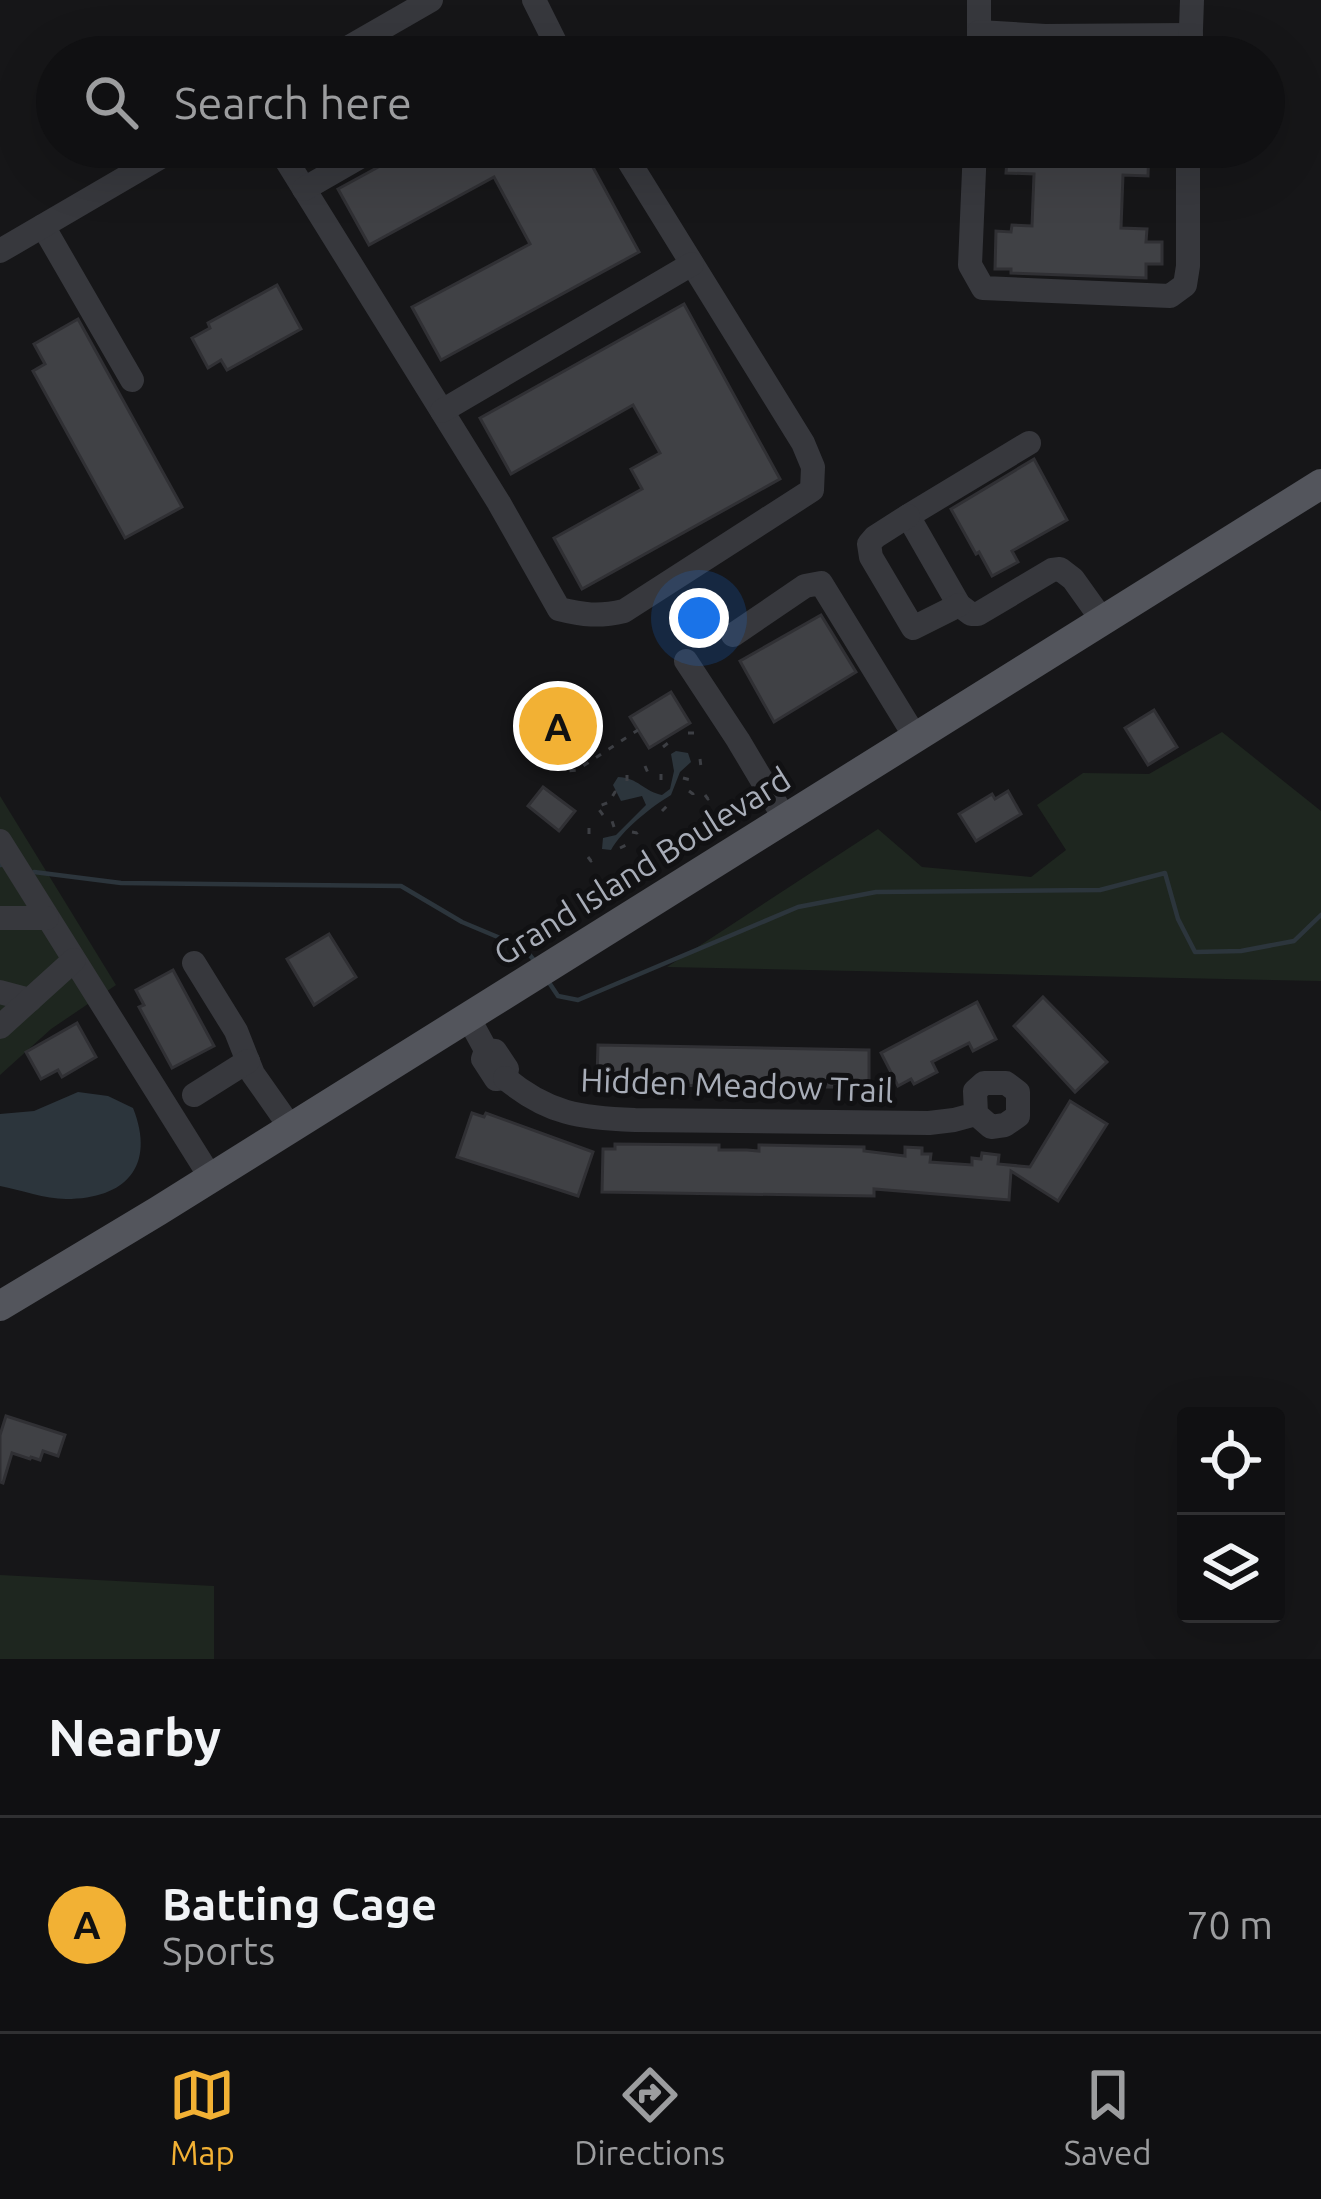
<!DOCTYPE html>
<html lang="en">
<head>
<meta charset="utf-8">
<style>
  body { margin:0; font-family:Ubuntu,sans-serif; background:#19191b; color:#f1f3f6 }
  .controls { position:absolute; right:36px; bottom:36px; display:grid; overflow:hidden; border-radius:12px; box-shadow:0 12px 48px #0002 }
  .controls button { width:108px; height:108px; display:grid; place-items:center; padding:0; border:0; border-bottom:3px solid #303032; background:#101012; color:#f1f3f6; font:60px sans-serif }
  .you { position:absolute; left:699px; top:618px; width:42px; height:42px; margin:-30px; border:9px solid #fff; border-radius:50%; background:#1a73e8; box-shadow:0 0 0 18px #1a73e833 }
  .badge { display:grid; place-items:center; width:78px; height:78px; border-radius:50%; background:#f2b134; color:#111; font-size:39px; font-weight:700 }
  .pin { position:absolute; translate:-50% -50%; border:6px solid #fff; box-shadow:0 3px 12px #0006 }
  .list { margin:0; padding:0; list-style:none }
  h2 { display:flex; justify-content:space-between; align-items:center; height:156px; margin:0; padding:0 48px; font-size:51px }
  h2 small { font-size:39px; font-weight:400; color:#9c9d9f }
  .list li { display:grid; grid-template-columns:78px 1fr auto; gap:36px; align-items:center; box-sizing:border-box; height:216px; padding:0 48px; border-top:3px solid #303032 }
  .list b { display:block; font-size:45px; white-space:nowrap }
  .list p { margin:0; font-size:39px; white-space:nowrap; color:#9c9d9f }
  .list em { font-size:39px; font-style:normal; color:#9c9d9f }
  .icon { flex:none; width:66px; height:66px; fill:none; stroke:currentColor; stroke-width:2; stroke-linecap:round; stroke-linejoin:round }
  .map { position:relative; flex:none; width:1321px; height:1659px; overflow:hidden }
  .search { position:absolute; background:#101012; box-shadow:0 12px 48px #0002; left:36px; right:36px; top:36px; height:132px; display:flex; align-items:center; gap:30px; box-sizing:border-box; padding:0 42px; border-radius:66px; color:#9c9d9f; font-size:45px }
  .sheet { height:372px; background:#101012 }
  nav { display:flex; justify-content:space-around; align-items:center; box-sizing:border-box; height:168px; border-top:3px solid #303032; background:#101012; font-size:33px; color:#9c9d9f }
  nav a { display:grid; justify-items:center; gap:6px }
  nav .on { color:#f2b134 }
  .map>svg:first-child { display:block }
</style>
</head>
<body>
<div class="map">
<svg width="1321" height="1659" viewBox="0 0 1321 1659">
  <rect width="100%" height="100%" fill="#161618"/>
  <g fill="#1e261f">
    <path d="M577,707l6,6 5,20 -34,14 -10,1 -6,6 -6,-12 -3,-23h11z"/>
    <path d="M1222,732l99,79v170l-654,-14 211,-138 44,38 109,10 35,-27 -29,-45 46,-32 66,1z"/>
    <path d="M0,796l116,189 -65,44 -51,46z"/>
    <path d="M0,1575l214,11v73h-214z"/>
  </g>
  <g fill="#2c353c">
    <path d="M676,751l12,2 3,9 -11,10 -9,23c-20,12 -49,35 -60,55l-9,-1 1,-11 13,-3 30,-30 -4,-9 -21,5 -8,-16 5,-8c19,0 27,15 44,18l8,-6 4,-18 -3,-17z"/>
    <path d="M78,1092l30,4 25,12c23,58 -7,91 -67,91 -21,0 -45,-9 -66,-13v-72l34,-3z"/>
  </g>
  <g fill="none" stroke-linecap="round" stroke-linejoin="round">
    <g stroke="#2c353c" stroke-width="4.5">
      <path d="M0,865h1"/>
      <path d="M34,872l87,11 280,3 61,36 62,26 9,11"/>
      <path d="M550,984l8,12 20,4 220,-93 78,-15 224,-2 65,-17 13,46 17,33 46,-1 53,-10 27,-26"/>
    </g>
  </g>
  <g fill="#404145" stroke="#303034" stroke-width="3">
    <path d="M415,147h167l57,105 -198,108 -29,-53 118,-63 -36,-67 -125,68 -31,-56z"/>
    <path d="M1008,147h141l-1,29 -25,-1 -2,53 26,1 -1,13h16v22h-16v14l-135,-5v-4h-16l1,-38 15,1 1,-7 20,1 2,-52 -28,-1z"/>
    <path d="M277,285l24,44 -74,41 -6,-10 -13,8 -16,-30 18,-10 -2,-5z"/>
    <path d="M684,304l96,175 -198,110 -28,-51 88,-49 -11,-20 29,-16 -27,-48 -122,69 -31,-56z"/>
    <path d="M78,319l104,188 -57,31 -92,-167 12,-7 -11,-20z"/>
    <path d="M1034,459l33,61 -55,31 6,11 -26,14 -13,-24 -3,2 -25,-45z"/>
    <path d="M821,615l35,57 -82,50 -34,-61z"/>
    <path d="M671,692l19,31 -41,25 -19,-31z"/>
    <path d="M1154,710l23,37 -29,18 -23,-37z"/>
    <path d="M543,787l32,24 -16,20 -31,-25z"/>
    <path d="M1008,791l13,23 -45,27 -17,-27 33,-20 3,5z"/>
    <path d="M329,934l27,43 -42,28 -27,-46z"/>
    <path d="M173,970l41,76 -42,22 -33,-61 5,-2 -8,-15z"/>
    <path d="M1043,997l64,65 -32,30 -61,-66z"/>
    <path d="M977,1002l19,37 -23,12 -4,-8 -37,19 5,10 -23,12 -3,-5 -13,7 -17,-33z"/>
    <path d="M77,1023l19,34 -34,20 -4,-7 -17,9 -15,-27z"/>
    <path d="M598,1045l271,5v31l-22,-1v7h-20v-6l-42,-1v7h-20v-7l-64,-1 -1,7 -20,-1 1,-6 -42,-1v7h-20v-7h-22z"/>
    <path d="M1070,1101l37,23 -49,77 -47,-30 -2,29 -135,-11v7l-272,-4 1,-43h12v-5l104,1v5h28l12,1v-6l105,2v4l41,5v-9l17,1v6h9l-1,8 42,3v-7l9,1 1,-6 17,2 -1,9 32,3z"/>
    <path d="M472,1113l12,4 2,-4 107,39 -15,44 -121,-39z"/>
    <path d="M6,1416l59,19 -7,21 -15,-5 -3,9 -9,-3 -1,2 -18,-6 -9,30 -3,-1v-47z"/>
  </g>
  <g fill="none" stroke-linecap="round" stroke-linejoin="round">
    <g stroke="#3d3f44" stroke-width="3" stroke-dasharray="6 9" stroke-linecap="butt">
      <path d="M525,720c3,30 19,55 52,50l61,-40"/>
      <path d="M688,733h7l2,5"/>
      <path d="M663,747l5,-4"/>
      <path d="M700,759l1,8"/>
      <path d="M645,766l3,7"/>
      <path d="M661,774v10l3,1"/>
      <path d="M683,778l8,2"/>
      <path d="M627,781v-6l5,-1"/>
      <path d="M689,791l4,3v5"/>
      <path d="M705,795l3,4 5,-6"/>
      <path d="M662,811l7,-7"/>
      <path d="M603,815l-6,-8 12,-5 6,-10h7"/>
      <path d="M614,827l-3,-9 4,-2"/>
      <path d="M632,832l5,1 5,-5"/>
      <path d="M589,834v-8"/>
      <path d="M620,848l6,-3"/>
      <path d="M588,857l3,4 5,-4"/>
    </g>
    <g stroke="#37383d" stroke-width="24">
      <path d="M979,0v57"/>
      <path d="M979,32l66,4 146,-1"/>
      <path d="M332,57l99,-57"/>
      <path d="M530,57l25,-15 -21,-42"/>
      <path d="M1190,57l2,-57"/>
      <path d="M278,147l221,356 60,106c24,6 40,8 65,2l188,-121 1,-23 -10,-24 -183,-296"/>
      <path d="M975,147l-5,118 13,23 187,8 15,-11 3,-19v-119"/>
      <path d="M304,189l73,-42"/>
      <path d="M43,226l89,154"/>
      <path d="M0,251l178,-104"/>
      <path d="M442,411l250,-147"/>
      <path d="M1029,443l-121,73 51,89 12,9h7l74,-44 8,-1 13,10 30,42"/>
      <path d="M908,516l-33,21 -6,7 2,13 42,71 46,-23"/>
      <path d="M733,635l72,-49 16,-3 95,155"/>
      <path d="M686,661l52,79 47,79"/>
      <path d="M0,841l211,337"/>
      <path d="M0,918h47"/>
      <path d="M194,963l42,68 17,43 38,54"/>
      <path d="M0,992l30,8"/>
      <path d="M468,1017l18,33 -3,9 13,20 9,-1 2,-9 -12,-18 -9,-1"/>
      <path d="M0,1027l74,-67"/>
      <path d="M505,1078c43,36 76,40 130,42l294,3 25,-3 22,-6 -1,-23 9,-8h22l12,9v24l-13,9 -14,2 -15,-13"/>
      <path d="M194,1095l54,-34"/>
    </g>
    <path stroke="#53555c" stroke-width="30" d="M0,1306l158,-95 1163,-727"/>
  </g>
  <g text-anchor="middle" stroke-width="10" stroke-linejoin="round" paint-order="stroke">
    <g font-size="33" fill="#a8adb8" stroke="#111113">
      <text transform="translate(642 866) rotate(-32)" y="12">Grand Island Boulevard</text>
      <text transform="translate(737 1085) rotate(2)" y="12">Hidden Meadow Trail</text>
    </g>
  </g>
</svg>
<div class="controls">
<button><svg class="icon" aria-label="locate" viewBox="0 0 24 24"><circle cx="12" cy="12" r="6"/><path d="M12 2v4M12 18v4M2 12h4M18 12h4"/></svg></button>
<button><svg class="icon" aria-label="layers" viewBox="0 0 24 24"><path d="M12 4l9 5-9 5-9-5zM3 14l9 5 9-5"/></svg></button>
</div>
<div class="you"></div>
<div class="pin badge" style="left:558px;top:726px">A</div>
<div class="search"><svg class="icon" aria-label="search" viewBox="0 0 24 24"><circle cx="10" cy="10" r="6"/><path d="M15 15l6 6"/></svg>Search here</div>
</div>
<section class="sheet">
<h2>Nearby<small></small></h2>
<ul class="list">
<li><span class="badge">A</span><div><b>Batting Cage</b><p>Sports</p></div><em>70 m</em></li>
</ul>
</section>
<nav>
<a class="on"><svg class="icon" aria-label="map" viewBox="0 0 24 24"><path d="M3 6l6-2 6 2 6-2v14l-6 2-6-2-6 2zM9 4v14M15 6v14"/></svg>Map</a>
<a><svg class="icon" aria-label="directions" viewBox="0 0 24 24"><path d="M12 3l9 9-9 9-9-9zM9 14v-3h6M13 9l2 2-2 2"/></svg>Directions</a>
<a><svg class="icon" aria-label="saved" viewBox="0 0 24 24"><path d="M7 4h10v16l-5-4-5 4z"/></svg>Saved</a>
</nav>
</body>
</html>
